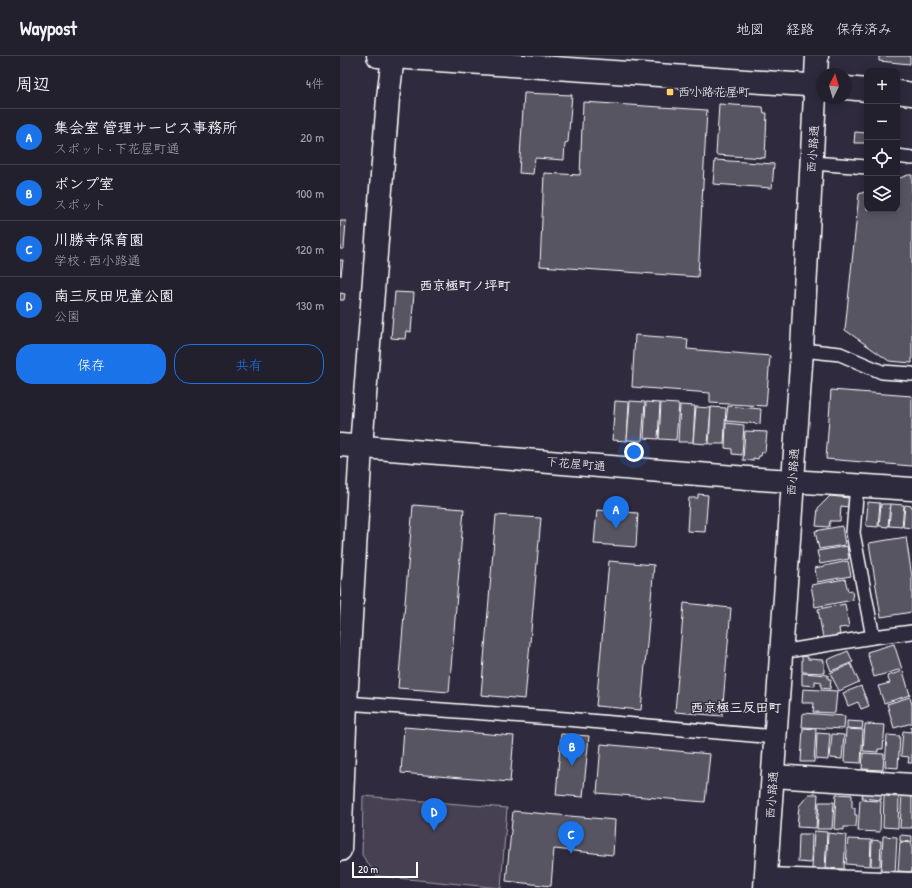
<!DOCTYPE html>
<html lang="ja">
<head>
<meta charset="utf-8">
<style>
  body { margin:0; font-family:"Patrick Hand","Klee One",sans-serif; background:#2b2836; color:#f1f3f6 }
  .controls { position:absolute; right:12px; top:12px; display:grid; overflow:hidden; border-radius:8px; box-shadow:0 2px 10px #0003 }
  .controls button { width:36px; height:36px; display:grid; place-items:center; padding:0; border:0; border-bottom:1px solid #403e4a; background:#23202e; color:#f1f3f6; font:20px sans-serif }
  .compass { position:absolute; left:476px; top:12px; width:36px; height:36px; border-radius:50%; background:#23202e; box-shadow:0 2px 10px #0003; rotate:5deg }
  .scale { position:absolute; left:12px; bottom:10px; width:66px; box-sizing:border-box; padding-left:4px; border:2px solid #fff; border-top:0; font-size:11px; line-height:14px; white-space:nowrap; color:#fff; -webkit-text-stroke:3px #2f2a3d; paint-order:stroke }
  .you { position:absolute; left:294px; top:396px; width:14px; height:14px; margin:-10px; border:3px solid #fff; border-radius:50%; background:#1a73e8; box-shadow:0 0 0 6px #1a73e833 }
  .badge { display:grid; place-items:center; width:26px; height:26px; border-radius:50%; background:#1a73e8; color:#fff; font-size:13px; font-weight:700 }
  .pin { position:absolute; translate:-50% -33px; filter:drop-shadow(0 1px 2px #0008) }
  .pin::after { content:''; position:absolute; top:21px; width:14px; height:12px; background:inherit; clip-path:polygon(0 0,100% 0,50% 100%) }
  .list { margin:0; padding:0; list-style:none }
  h2 { display:flex; justify-content:space-between; align-items:center; height:52px; margin:0; padding:0 16px; font-size:17px }
  h2 small { font-size:13px; font-weight:400; color:#a3a3aa }
  .list li { display:grid; grid-template-columns:26px 1fr auto; gap:12px; align-items:center; box-sizing:border-box; height:56px; padding:0 16px; border-top:1px solid #403e4a }
  .list b { display:block; font-size:15px; white-space:nowrap }
  .list p { margin:0; font-size:13px; white-space:nowrap; color:#a3a3aa }
  .list em { font-size:13px; font-style:normal; color:#a3a3aa }
  .actions { display:flex; gap:8px; padding:12px 16px }
  .actions a { flex:1; padding:9px 0; border:1px solid #1a73e8; border-radius:16px; text-align:center; font-size:14px; color:#1a73e8 }
  .actions .main { background:#1a73e8; color:#fff }
  .icon { flex:none; width:22px; height:22px; fill:none; stroke:currentColor; stroke-width:2; stroke-linecap:round; stroke-linejoin:round }
  .map { position:relative; flex:none; width:572px; height:832px; overflow:hidden }
  header { display:flex; align-items:center; gap:24px; box-sizing:border-box; height:56px; padding:0 20px; background:#23202e; border-bottom:1px solid #403e4a }
  header strong { font-size:19px }
  nav { display:flex; gap:22px; margin-inline-start:auto; font-size:14px }
  main { display:flex }
  aside { flex:1; background:#23202e }
  .map>svg:first-child { display:block }
</style>
</head>
<body>
<header>
<strong>Waypost</strong>
<nav><a>地図</a><a>経路</a><a>保存済み</a></nav>
</header>
<main>
<aside>
<h2>周辺<small>4件</small></h2>
<ul class="list">
<li><span class="badge">A</span><div><b>集会室 管理サービス事務所</b><p>スポット · 下花屋町通</p></div><em>20 m</em></li>
<li><span class="badge">B</span><div><b>ポンプ室</b><p>スポット</p></div><em>100 m</em></li>
<li><span class="badge">C</span><div><b>川勝寺保育園</b><p>学校 · 西小路通</p></div><em>120 m</em></li>
<li><span class="badge">D</span><div><b>南三反田児童公園</b><p>公園</p></div><em>130 m</em></li>
</ul>
<div class="actions"><a class="main">保存</a><a>共有</a></div>
</aside>
<div class="map">
<svg width="572" height="832" viewBox="0 0 572 832">
  <rect width="100%" height="100%" fill="#2f2a3d"/>
  <filter id="ink" filterUnits="userSpaceOnUse"><feTurbulence type="fractalNoise" baseFrequency=".025" numOctaves="2"/><feDisplacementMap in="SourceGraphic" scale="8" xChannelSelector="R" yChannelSelector="G"/><feConvolveMatrix kernelMatrix="1 2 1 2 8 2 1 2 1" color-interpolation-filters="sRGB"/></filter>
  <g filter="url(#ink)">
    <path fill="#464152" stroke="#a2a0a8" d="M23,740l144,12 -6,80 -124,-12 -15,-21z"/>
    <g fill="#595564" stroke="#fff">
      <path d="M539,0h31v8l-31,-3z"/>
      <path d="M184,37l48,2 -4,47 -3,1 -1,17 -29,-2 -2,16 -14,-1z"/>
      <path d="M243,46l124,8 -9,167 -158,-11 4,-93 36,2z"/>
      <path d="M379,48l44,3 1,6h3l-2,45 -49,-3z"/>
      <path d="M515,76l12,1v10h-13z"/>
      <path d="M375,104l59,4 -2,24 -59,-4z"/>
      <path d="M568,119h4v188l-23,-2 -44,-31 14,-136 8,-3v18h30v-30z"/>
      <path d="M0,165h6l-2,28h-4z"/>
      <path d="M0,204h3l-2,16 -1,-1z"/>
      <path d="M55,236l19,1 -3,39 -5,-1 -1,8 -14,-1z"/>
      <path d="M0,237l5,1 -1,6h-4z"/>
      <path d="M295,279l53,4 -1,10 83,7 -4,50 -56,-3v-10l-78,-6z"/>
      <path d="M491,334l81,6v70l-86,-7z"/>
      <path d="M275,345l14,1 -2,39 -15,-1z"/>
      <path d="M290,345l15,1 -3,39 -15,-1z"/>
      <path d="M306,346l14,1 -2,36 -14,-1z"/>
      <path d="M321,347l18,1 -3,36 -17,-1z"/>
      <path d="M340,349l15,1 -2,36h-15z"/>
      <path d="M388,350l33,3 -1,15 -34,-3z"/>
      <path d="M356,351l15,1 -3,36 -15,-1z"/>
      <path d="M371,351l15,1 -2,36h-15z"/>
      <path d="M386,367l18,2 -2,30 -10,-1v-5l-7,-1z"/>
      <path d="M405,375l22,1 -2,20h-3l-1,4h-2l-1,3 -5,-1v3l-10,-1z"/>
      <path d="M358,438l10,1 -3,37 -18,-1 2,-33h9z"/>
      <path d="M490,440l19,2 -1,9 -7,-1 -1,15h-10l-1,6 -13,-1 2,-18z"/>
      <path d="M528,446l12,1 -2,24 -12,-1z"/>
      <path d="M541,448h9l-2,23 -9,-1z"/>
      <path d="M551,448l13,1 -2,22 -13,-1z"/>
      <path d="M73,449l51,4 -15,183 -51,-4z"/>
      <path d="M565,449l7,1v22l-9,-1z"/>
      <path d="M257,454l41,3 -2,34 -42,-3z"/>
      <path d="M156,459l45,3 -16,181 -44,-4z"/>
      <path d="M502,470l3,19 -26,4 -4,-18z"/>
      <path d="M566,481l6,40v35l-31,5 -12,-74z"/>
      <path d="M507,490l2,13 -29,5 -3,-13z"/>
      <path d="M269,505l45,4 -13,145 -45,-4z"/>
      <path d="M508,505l3,15 -34,6 -2,-14z"/>
      <path d="M505,523l3,12 4,-1 1,10 -38,7 -4,-22z"/>
      <path d="M344,547l47,5 -9,108 -47,-4z"/>
      <path d="M505,548l4,23 -10,1 1,7 -17,3 -5,-29z"/>
      <path d="M554,588l8,25 -28,8 -7,-25z"/>
      <path d="M508,595l5,11 -22,9 -4,-11z"/>
      <path d="M462,600l6,1v2l16,1v13l-22,-1z"/>
      <path d="M511,608l8,18 -20,9 -9,-18z"/>
      <path d="M563,615l7,24 -26,8 -6,-17 12,-3 -3,-7z"/>
      <path d="M462,617l26,2v4h3l-1,10 -9,-1v-6l-6,-1v5l-13,-1z"/>
      <path d="M521,630l8,20 -8,3 -3,-7 -10,4 -5,-13z"/>
      <path d="M463,633l34,2 -2,22 -22,-1 1,-9h-12z"/>
      <path d="M570,641l2,8v18l-18,5 -7,-24z"/>
      <path d="M463,657l42,3 -1,13 -42,-2z"/>
      <path d="M507,665l16,1 -1,7 -15,-1z"/>
      <path d="M525,668l20,1 -2,24h-5v3l-15,-1z"/>
      <path d="M64,671l110,9 -4,46 -109,-9z"/>
      <path d="M571,671h1v36h-4l1,-6 -8,-1 2,-25 8,1z"/>
      <path d="M463,672l13,1 -2,33h-13z"/>
      <path d="M506,673l17,1 -2,33 -17,-1z"/>
      <path d="M477,677l13,1 -2,26 -12,-1z"/>
      <path d="M221,678l28,2 -6,61 -27,-2z"/>
      <path d="M492,678l12,1 -2,24 -12,-1z"/>
      <path d="M547,679l13,1 -2,32 -13,-1z"/>
      <path d="M261,688l109,10 -5,48 -108,-9z"/>
      <path d="M523,697l21,1 -1,16 -21,-1z"/>
      <path d="M523,734l18,1v9l-19,-2z"/>
      <path d="M562,736l10,1v35h-12z"/>
      <path d="M469,738h9l-2,34 -19,-1 2,-21z"/>
      <path d="M496,738l16,1v13h3v7h2l-1,12h-12v3l-10,-1z"/>
      <path d="M544,740l15,1 -1,31 -15,-1z"/>
      <path d="M520,744l21,1 -1,31 -22,-1z"/>
      <path d="M479,746h15l-2,27h-15z"/>
      <path d="M173,755l102,9 -2,35 -59,-6 -3,37 -45,-5z"/>
      <path d="M474,775l13,1 -2,38 -13,-1z"/>
      <path d="M488,777l18,2 -2,34 -18,-1z"/>
      <path d="M459,778h13l-1,29 -13,-1z"/>
      <path d="M560,779l12,1v6l-12,-1z"/>
      <path d="M543,780l14,1 -2,37 -14,-1z"/>
      <path d="M508,783l23,1 -1,26 -24,-2z"/>
      <path d="M532,784l9,1 -1,25h-9z"/>
      <path d="M560,786l12,1v29l-14,-1z"/>
    </g>
    <g fill="none" stroke-linecap="round" stroke-linejoin="round">
      <g stroke="#fff" stroke-width="16">
        <g id="service">
          <path d="M557,100l15,2"/>
          <path d="M472,107l55,4"/>
          <path d="M462,294l38,4 42,18 30,2"/>
          <path d="M517,429l-4,48 20,104"/>
          <path d="M441,596l92,-15 39,-5"/>
          <path d="M6,647l220,16 210,18"/>
        </g>
      </g>
      <g stroke="#fff" stroke-width="25">
        <g id="minor">
          <path d="M0,389l420,34 152,10"/>
          <path d="M433,720l139,9"/>
          <path d="M426,823l146,5"/>
        </g>
      </g>
      <g stroke="#fff" stroke-width="25">
        <g id="tertiary">
          <path d="M38,0l444,30"/>
          <path d="M506,32l21,2"/>
          <path d="M557,36l15,2"/>
          <path d="M0,794l6,-147 15,-256 27,-349 5,-42"/>
          <path d="M425,832l37,-538 15,-294"/>
        </g>
      </g>
      <use href="#service" stroke="#2f2a3d" stroke-width="13"/>
      <use href="#minor" stroke="#2f2a3d" stroke-width="22"/>
      <use href="#tertiary" stroke="#2f2a3d" stroke-width="22"/>
    </g>
  </g>
  <rect fill="#ffd166" stroke="#2f2a3d" stroke-width="1.5" x="326" y="32" width="8" height="8" rx="2"/>
  <g text-anchor="middle" stroke-width="3" stroke-linejoin="round" paint-order="stroke">
    <g font-size="12" fill="#fff" stroke="#2f2a3d" text-anchor="start">
      <text x="338" y="40">西小路花屋町</text>
    </g>
    <g font-size="12" fill="#fff" stroke="#2f2a3d">
      <text transform="translate(473 93) rotate(-86)" y="4">西小路通</text>
      <text transform="translate(236 408) rotate(5)" y="4">下花屋町通</text>
      <text transform="translate(453 416) rotate(-86)" y="4">西小路通</text>
      <text transform="translate(432 739) rotate(-86)" y="4">西小路通</text>
    </g>
    <g font-size="13" font-weight="bold" fill="#fff" stroke="#2f2a3d">
      <text x="125" y="234">西京極町ノ坪町</text>
      <text x="396" y="656">西京極三反田町</text>
    </g>
  </g>
</svg>
<div class="controls">
<button>+</button>
<button>−</button>
<button><svg class="icon" aria-label="locate" viewBox="0 0 24 24"><circle cx="12" cy="12" r="6"/><path d="M12 2v4M12 18v4M2 12h4M18 12h4"/></svg></button>
<button><svg class="icon" aria-label="layers" viewBox="0 0 24 24"><path d="M12 4l9 5-9 5-9-5zM3 14l9 5 9-5"/></svg></button>
</div>
<svg class="compass" viewBox="-18 -18 36 36"><path d="M0-13l5 13h-10z" fill="#e53935"/><path d="M0 13l5-13h-10z" fill="#a3a3aa"/></svg>
<div class="scale">20 m</div>
<div class="you"></div>
<div class="pin badge" style="left:276px;top:473px">A</div>
<div class="pin badge" style="left:232px;top:710px">B</div>
<div class="pin badge" style="left:231px;top:798px">C</div>
<div class="pin badge" style="left:94px;top:775px">D</div>
</div>
</main>
</body>
</html>
